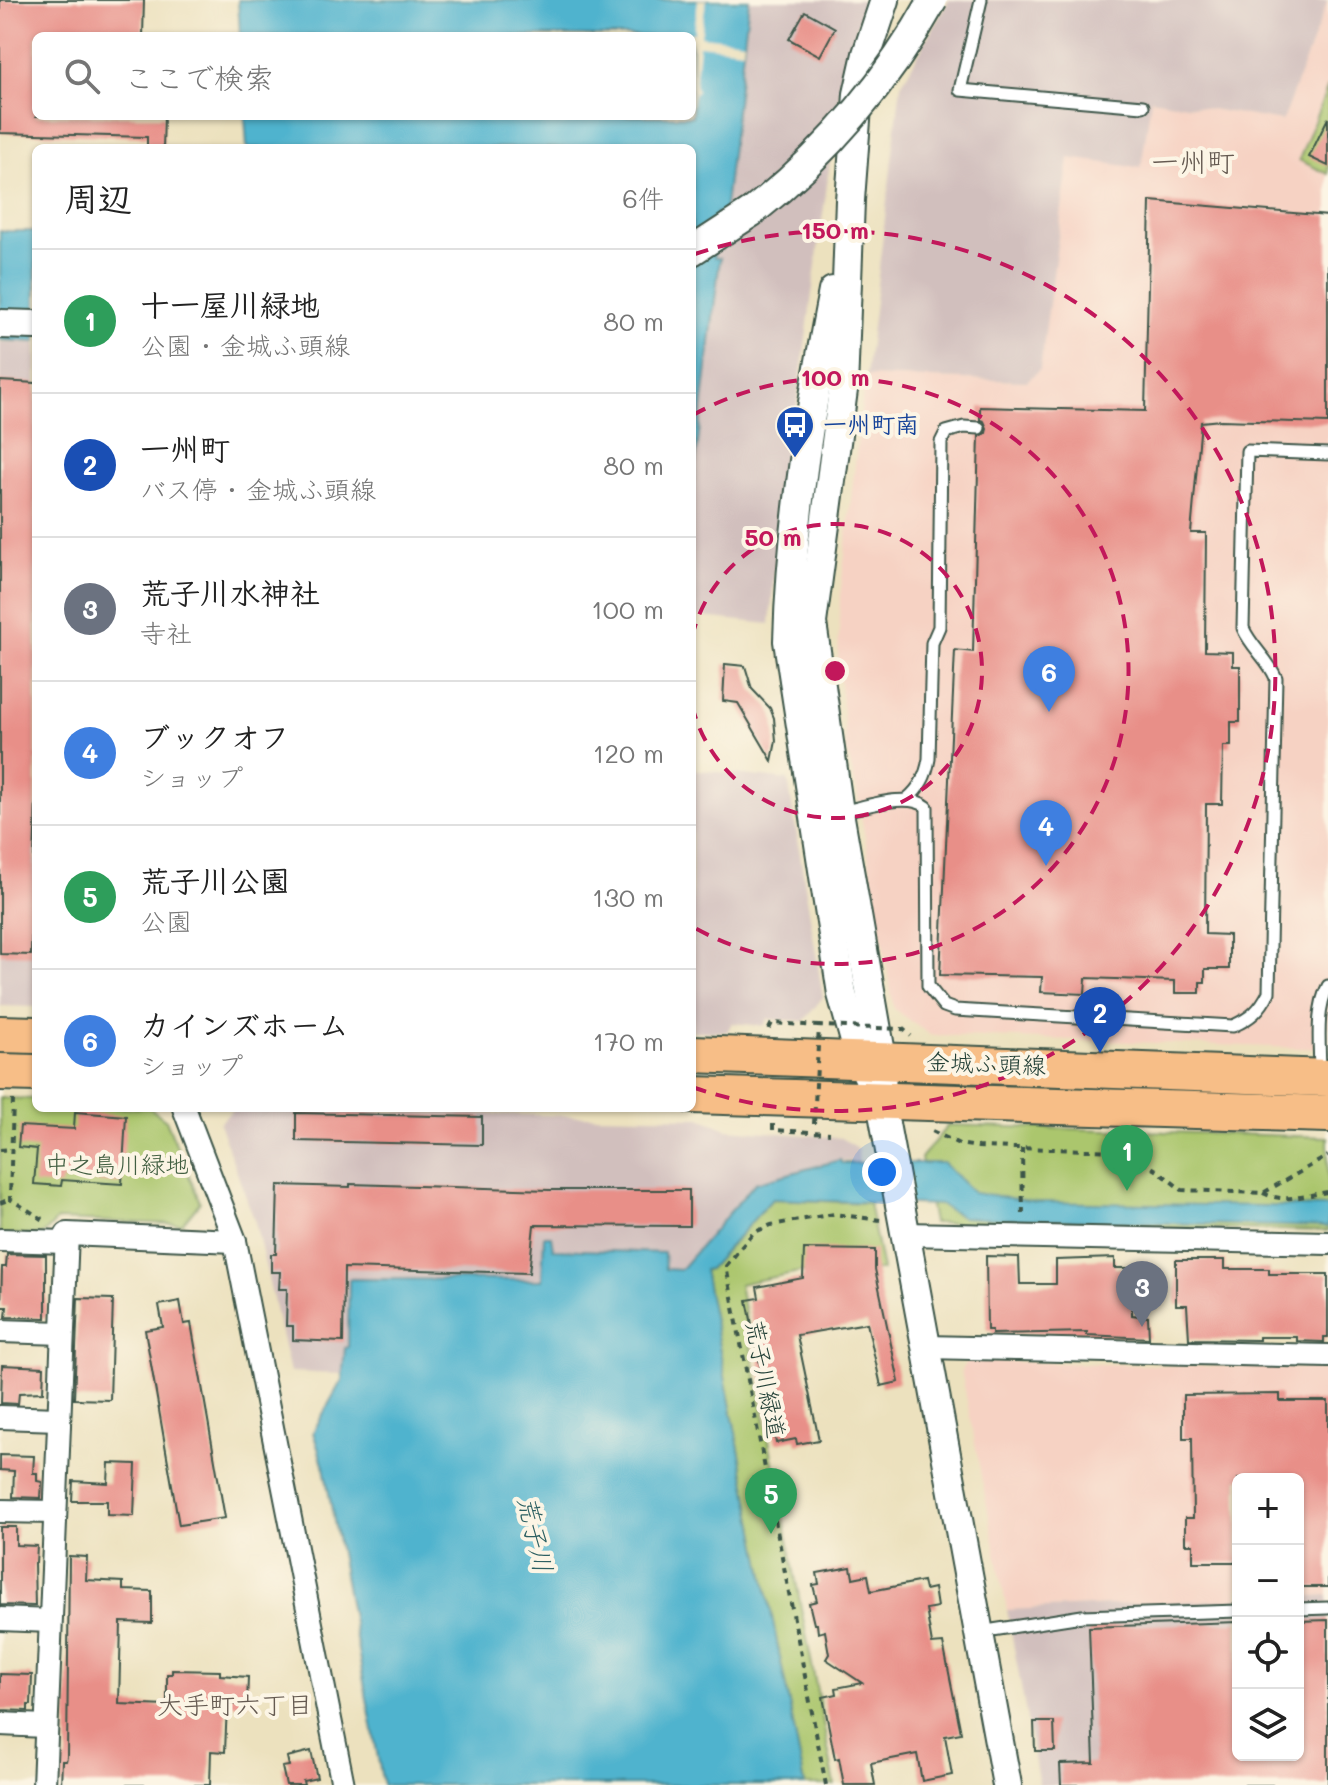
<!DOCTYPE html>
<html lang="ja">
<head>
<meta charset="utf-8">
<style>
  body { margin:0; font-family:Mali,"Klee One",sans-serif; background:#f6f6f6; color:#222 }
  .controls { position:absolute; right:24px; bottom:24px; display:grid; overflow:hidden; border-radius:12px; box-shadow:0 2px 6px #0004 }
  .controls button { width:72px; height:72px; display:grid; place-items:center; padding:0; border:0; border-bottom:2px solid #e0e0e0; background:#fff; color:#222; font:40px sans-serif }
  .you { position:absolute; left:882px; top:1172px; width:28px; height:28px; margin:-20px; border:6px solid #fff; border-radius:50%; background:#1a73e8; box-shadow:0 0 0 12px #1a73e833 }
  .badge { display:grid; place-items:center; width:52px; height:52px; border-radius:50%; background:#7c3aed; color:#fff; font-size:26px; font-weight:700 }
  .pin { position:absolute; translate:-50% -66px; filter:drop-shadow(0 2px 4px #0008) }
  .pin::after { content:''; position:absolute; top:42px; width:28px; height:24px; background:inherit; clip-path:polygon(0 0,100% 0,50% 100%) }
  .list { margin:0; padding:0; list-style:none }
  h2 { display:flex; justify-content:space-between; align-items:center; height:104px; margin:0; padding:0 32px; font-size:34px }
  h2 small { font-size:26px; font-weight:400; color:#767676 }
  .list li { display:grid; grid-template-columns:52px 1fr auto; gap:24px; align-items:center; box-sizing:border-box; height:144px; padding:0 32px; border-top:2px solid #e0e0e0 }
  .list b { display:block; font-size:30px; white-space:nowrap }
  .list p { margin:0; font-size:26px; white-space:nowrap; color:#767676 }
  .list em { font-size:26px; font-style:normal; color:#767676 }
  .icon { flex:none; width:44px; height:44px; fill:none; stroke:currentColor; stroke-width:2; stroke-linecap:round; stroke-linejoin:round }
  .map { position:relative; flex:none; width:1328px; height:1785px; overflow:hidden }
  .search { position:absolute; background:#fff; box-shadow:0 2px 6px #0004; left:32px; top:32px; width:664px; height:88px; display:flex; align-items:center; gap:20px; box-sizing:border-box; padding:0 28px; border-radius:12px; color:#767676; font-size:30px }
  .panel { position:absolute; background:#fff; box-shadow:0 2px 6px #0004; left:32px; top:144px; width:664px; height:968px; border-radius:12px }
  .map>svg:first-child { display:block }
</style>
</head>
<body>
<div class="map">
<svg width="1328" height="1785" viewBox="0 0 1328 1785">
  <rect width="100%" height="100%" fill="#fcf5e5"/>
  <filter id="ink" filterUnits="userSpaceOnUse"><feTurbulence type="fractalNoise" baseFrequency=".0125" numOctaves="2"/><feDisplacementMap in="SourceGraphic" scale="16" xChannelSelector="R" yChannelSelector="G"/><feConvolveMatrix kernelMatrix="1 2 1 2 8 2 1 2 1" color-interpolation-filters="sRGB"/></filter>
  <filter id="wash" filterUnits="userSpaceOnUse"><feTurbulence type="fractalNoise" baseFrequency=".006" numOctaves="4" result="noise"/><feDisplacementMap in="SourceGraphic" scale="32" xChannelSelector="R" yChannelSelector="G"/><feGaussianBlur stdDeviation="1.8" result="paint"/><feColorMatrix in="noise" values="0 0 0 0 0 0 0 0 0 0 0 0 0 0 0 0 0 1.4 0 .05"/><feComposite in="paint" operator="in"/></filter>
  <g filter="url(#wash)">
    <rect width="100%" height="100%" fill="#ece1be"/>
    <g fill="#f6d2c3">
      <path d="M1328,0v1049l-398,-14 -36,-26 -37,-218 -11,-44 -8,-85 2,-65 25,-221 162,5 13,-13 29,-210 82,-59 131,22z"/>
      <path d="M967,1361l361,8v226l-30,2v-118h-60v120l-231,11 -46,-240z"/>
    </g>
    <g fill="#d1bfbd">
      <path d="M750,0h116l-9,27 -18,70 -64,468 -5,59 -78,-8v-123l27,-235h-5l2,-45h8z"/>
      <path d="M949,0h379l-46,121 -131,-22 -10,69 -72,-10 -29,211 -13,12 -161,-5 35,-291z"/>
      <path d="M0,342l36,1v664l-36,-1z"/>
      <path d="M692,769l96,11 35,217 -19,24 -36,-2 -4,7 -32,-3 -5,9 -35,-1z"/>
      <path d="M233,1109l467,9 27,11 115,9 16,11 1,14 -19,-3 -115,59 -45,51 -15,-1 -2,-16 -111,-4 -7,-13 -3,45 -192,-2 -2,69h-3l-2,26 -53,-2 -35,-150 -36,-99z"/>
      <path d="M1328,1595v190h-289l-32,-175 231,-11v156h60v-158z"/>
    </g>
    <g fill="#abc66d" stroke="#658250" stroke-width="2">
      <path d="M1328,86v88l-29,-14z"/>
      <path d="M0,1098l36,1v9h114l16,12 34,82 -18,22h-4l-121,-4 -14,15 -43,-1z"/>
      <path d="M948,1125l380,12v94l-395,-8 -12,-65z"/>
      <path d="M772,1199l97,4 13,67 -78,1 -65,13 96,501h-30l-101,-515 5,-1z"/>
    </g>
    <g fill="#4fb3ce" stroke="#377881" stroke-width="2">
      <path d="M238,0h511l-25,214 -8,-1 -1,12 7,2 -1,22h-7v9h6l-28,235v-345h-445l-2,-32h447v-80h-452z"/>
      <path d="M0,231h36v111l-36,-2z"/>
      <path d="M840,1160l2,3h101l31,30 63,9 291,5v20l-353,-9 -13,-1 -22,-12 -168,-6 -63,70 -5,1 101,515h-422l-59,-318 -11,-35 29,-52 3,-32 3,-1 1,-68 193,1 2,-44h7l2,13 111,4 1,16 15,1 75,-87z"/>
    </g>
    <path fill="#ece1be" d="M698,0h8l-5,36 43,5 -1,9 -44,-5 -4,39 2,7 -3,4 -2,13 1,-61 -3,-11v-3h4z"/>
    <g id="blocks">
      <g fill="#e88f88">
        <path d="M0,0h144l-1,36h-107v80h128l-1,32h-16v-11l-147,-4z"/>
        <path d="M805,11l30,17 -15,28 -31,-17z"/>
        <path d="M1328,118v48l-19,-9z"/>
        <path d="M1150,201l178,15v207l-107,-3 -20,2 -10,111h15l-1,118 28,1v14h7v56h-9v24h-8l-1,58h-16l-1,130 24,1v34h-24v13h-5v11h-25v-12l-89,-3 -1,16 -44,-2 1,-15 -102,-2 15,-325 18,2 6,-216 7,-3 1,-5 -3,-7 -4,-1v-13l165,4z"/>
        <path d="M0,381l36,2v417l-5,155 -31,-1z"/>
        <path d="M725,664l20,2 7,23 18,19 4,10 2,23 -4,20 -34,-58 -15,-2z"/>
        <path d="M75,1112l51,4 -4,68 -60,-4 -1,6 -27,-2 3,-35 -19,-2 2,-21 54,3z"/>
        <path d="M296,1113l186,4v28l-186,-4z"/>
        <path d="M350,1184l200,6h139v36l-155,-1 -5,48 -185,-5 -1,74 -50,-2v-14h-7l1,-37h-8l1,-17h-9v-18h5l2,-69 72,2z"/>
        <path d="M804,1249l71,1v19l24,113 -18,4 -14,-63 -70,12 22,105 -22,4 -1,-5 -20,4 -29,-143 12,-2 -2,-11 46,-9z"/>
        <path d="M7,1254l39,1v63l-40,-1 1,-10h-6l1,-40h4z"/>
        <path d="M986,1256l33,1 1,27h36v-24l59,-2v10h17v47l16,2 1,21 -62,-3v-3l-95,2v-4h-5z"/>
        <path d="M1176,1260h49v9h44v5h59v63h-4v5l-27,-1v-4h-38v3l-70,-1 -2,-34h-11z"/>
        <path d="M78,1298l35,1 -3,101 -36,-1z"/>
        <path d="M180,1301l4,23 7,-1 34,195 -46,7 -34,-195 18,-3 -4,-22z"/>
        <path d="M2,1365l42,2 -1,25 -24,1 -1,11 -17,-1z"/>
        <path d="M1280,1394v7h48v186h-30v-108h-60v83h-45v-18h-8v-26h8l-1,-80h-9v-43z"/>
        <path d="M0,1455l34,1 -1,17h4v8l5,1 -1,16 -28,-1 1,-26 -14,-1z"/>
        <path d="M109,1463l27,1 -2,52 -27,-1v-14h-35l1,-20 35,2z"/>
        <path d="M0,1527h16v18l21,1 -1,17h-2l1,43 -35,-1z"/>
        <path d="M69,1556l18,1 -1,23 37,2v8l29,1v32l-31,-1 -2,82 48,2v-32h5v-4l48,1v4l28,2 -1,28 -20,-1 -2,48 -14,-1 -1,34h-149l1,-24h4l1,-4z"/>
        <path d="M851,1567l2,11 15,-3 3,16 52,-10 2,9 9,-2 3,19 -11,2 6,35 11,-1 18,90 -16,3 7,39 -30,6 -5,-27 -46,9 4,22h-31l-5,-27 -4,1 -12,-62 14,-3 -1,-6 26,-5 -36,-24 3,-5 -4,-23 -7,2 -1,-9h-3l-5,-21 8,-2 -4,-16 6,-1 -2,-11z"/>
        <path d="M1328,1620v165h-267l-1,-21 34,-1 -5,-136 149,-5v133h60v-134z"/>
        <path d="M0,1674l32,1 -1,30h-3v6l-28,-1z"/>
        <path d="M1034,1722h20l1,29h-20z"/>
        <path d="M311,1751l6,27 -14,3 1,4h-18l-4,-18 7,-1 -2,-9z"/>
      </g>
    </g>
  </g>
  <g filter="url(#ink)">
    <use href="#blocks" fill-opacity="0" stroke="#3e5649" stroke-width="2"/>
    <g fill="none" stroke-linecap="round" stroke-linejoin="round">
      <g stroke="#3e5649" stroke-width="15">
        <g id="service">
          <path d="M981,0l-21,90 183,16"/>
          <path d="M907,799c13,-11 19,-23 22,-40l3,-116 7,-16 2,-185 5,-10 18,-5 15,1"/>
          <path d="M839,812c24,-4 69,-21 88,-5l1,179 16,20 11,4 278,16c18,-8 27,-16 36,-34l7,-314c-8,-19 -25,-31 -33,-50l4,-177 81,3"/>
          <path d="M1320,1073c0,-26 -5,-63 8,-87"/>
          <path d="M1298,1609l30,-1"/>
          <path d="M980,1632l102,-16 156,-5"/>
        </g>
      </g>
      <g stroke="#3e5649" stroke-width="26">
        <g id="minor">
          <path d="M184,1108l51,133 108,544"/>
          <path d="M905,1234l423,9"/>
          <path d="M0,1240l66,2"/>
          <path d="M0,1331l62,2"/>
          <path d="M926,1347l402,9"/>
          <path d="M0,1417l58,2"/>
          <path d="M0,1511l54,1"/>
          <path d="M0,1619l50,2"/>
          <path d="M0,1724l45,2"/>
          <path d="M44,1785l23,-551 168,7"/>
        </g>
      </g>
      <g stroke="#3e5649" stroke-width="32">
        <g id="tertiary">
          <path d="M885,0l-18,54 -9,40 -8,106 -7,190 -31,233 27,189 43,247 -1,43 126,683"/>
          <path d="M692,251l60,-39"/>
          <path d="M833,291c-22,115 -42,233 -45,350l54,353 18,65 9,19"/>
          <path d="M0,324l36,1"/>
        </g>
      </g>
      <g stroke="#3e5649" stroke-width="40">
        <g id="primary">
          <path d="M0,1034l36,1"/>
          <path d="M692,1054l636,24"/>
          <path d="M0,1072l36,1"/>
          <path d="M692,1095l636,19"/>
        </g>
      </g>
      <g stroke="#3e5649" stroke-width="4" stroke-dasharray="6 6" stroke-linecap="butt">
        <path d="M769,1029l3,-6 47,3"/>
        <path d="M13,1100l-3,99 34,21"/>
        <path d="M773,1124v6l57,3"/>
        <path d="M932,1131l27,13 19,3 147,4 33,20 24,19 81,3 65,-37"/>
        <path d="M1022,1148l1,70"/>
        <path d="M0,1150l12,-1"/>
        <path d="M1263,1193c23,11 41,2 65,-1"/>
        <path d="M0,1203l10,-4"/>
        <path d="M826,1785l-100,-519 27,-33 18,-8 63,-11 46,6"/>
      </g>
      <use href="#service" stroke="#fff" stroke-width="11"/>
      <use href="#minor" stroke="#fff" stroke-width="22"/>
      <use href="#tertiary" stroke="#fff" stroke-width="28"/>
      <use href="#primary" stroke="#f7be87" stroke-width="36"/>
      <g stroke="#3e5649" stroke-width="32" stroke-linecap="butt">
        <path id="tertiary-bridge" d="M752,212c75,-59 135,-129 181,-212"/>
      </g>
      <path stroke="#3e5649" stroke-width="4" stroke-dasharray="6 6" stroke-linecap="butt" d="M814,1124l5,-98 84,3 8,7"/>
      <use href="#tertiary-bridge" stroke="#fff" stroke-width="28"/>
    </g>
  </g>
  <g fill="none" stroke="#c2185b" stroke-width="4" stroke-dasharray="14 10">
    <path d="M692 637A147 147 0 1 1 692 705"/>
    <path d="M693 415A293 293 0 1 1 693 927"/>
    <path d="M695 254A440 440 0 1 1 695 1088"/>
  </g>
  <defs>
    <g id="bus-pin" transform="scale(2)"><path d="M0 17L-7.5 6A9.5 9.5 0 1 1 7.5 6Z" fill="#1a4fb4" stroke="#fcf5e5"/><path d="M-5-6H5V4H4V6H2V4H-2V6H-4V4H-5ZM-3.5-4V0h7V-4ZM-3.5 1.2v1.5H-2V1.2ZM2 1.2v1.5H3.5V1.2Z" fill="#fff"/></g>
  </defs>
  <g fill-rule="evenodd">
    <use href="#bus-pin" x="795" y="425"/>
  </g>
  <g text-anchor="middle" stroke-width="8" stroke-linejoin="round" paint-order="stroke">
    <g font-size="24" font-weight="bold" fill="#164399" stroke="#fcf5e5" text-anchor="start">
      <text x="823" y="433">一州町南</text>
    </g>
    <g font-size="24" fill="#1f3d34" stroke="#fcf5e5">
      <text transform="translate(986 1064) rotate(2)" y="8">金城ふ頭線</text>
      <text transform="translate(765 1379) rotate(79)" y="8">荒子川緑道</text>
    </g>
    <g font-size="24" fill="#425f42" stroke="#fcf5e5">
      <text x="117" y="1173">中之島川緑地</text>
    </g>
    <g font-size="26" font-style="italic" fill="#2d6062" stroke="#fcf5e5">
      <text transform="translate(535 1534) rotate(77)" y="9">荒子川</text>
    </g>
    <g font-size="26" fill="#655a51" stroke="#fcf5e5">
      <text x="235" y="1714">大手町六丁目</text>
    </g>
    <g font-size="28" fill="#655a51" stroke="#fcf5e5">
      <text x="1193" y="172">一州町</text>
    </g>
  </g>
  <circle cx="835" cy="671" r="12" fill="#c2185b" stroke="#fcf5e5" stroke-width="4"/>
  <g font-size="24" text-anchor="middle" font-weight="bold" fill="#c2185b" stroke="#fcf5e5" stroke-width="8" stroke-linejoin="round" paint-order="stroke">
    <text x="835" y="239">150 m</text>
    <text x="835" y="386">100 m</text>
    <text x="773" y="546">50 m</text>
  </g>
</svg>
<div class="controls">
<button>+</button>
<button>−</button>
<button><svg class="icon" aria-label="locate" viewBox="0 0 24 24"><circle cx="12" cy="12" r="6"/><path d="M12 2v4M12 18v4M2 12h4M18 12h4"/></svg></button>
<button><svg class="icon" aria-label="layers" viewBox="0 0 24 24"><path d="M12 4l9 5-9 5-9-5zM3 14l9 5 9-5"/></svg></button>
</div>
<div class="you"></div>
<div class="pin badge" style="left:1127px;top:1191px;background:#2e9e5b">1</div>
<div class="pin badge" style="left:1100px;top:1053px;background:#1a4fb4">2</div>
<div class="pin badge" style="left:1142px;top:1327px;background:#6b7280">3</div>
<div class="pin badge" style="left:1046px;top:866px;background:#3f7fe0">4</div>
<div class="pin badge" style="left:771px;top:1534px;background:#2e9e5b">5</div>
<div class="pin badge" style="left:1049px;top:712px;background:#3f7fe0">6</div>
<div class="search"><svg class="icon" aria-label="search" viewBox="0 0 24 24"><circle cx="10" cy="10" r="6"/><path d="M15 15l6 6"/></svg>ここで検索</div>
<section class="panel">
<h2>周辺<small>6件</small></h2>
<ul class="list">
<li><span class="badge" style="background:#2e9e5b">1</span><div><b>十一屋川緑地</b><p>公園 · 金城ふ頭線</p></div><em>80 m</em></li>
<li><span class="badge" style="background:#1a4fb4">2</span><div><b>一州町</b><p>バス停 · 金城ふ頭線</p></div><em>80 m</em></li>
<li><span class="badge" style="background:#6b7280">3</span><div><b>荒子川水神社</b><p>寺社</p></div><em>100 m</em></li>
<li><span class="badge" style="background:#3f7fe0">4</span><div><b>ブックオフ</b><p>ショップ</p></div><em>120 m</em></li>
<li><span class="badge" style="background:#2e9e5b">5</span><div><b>荒子川公園</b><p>公園</p></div><em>130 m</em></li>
<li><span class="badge" style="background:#3f7fe0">6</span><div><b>カインズホーム</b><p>ショップ</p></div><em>170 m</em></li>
</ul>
</section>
</div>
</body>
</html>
